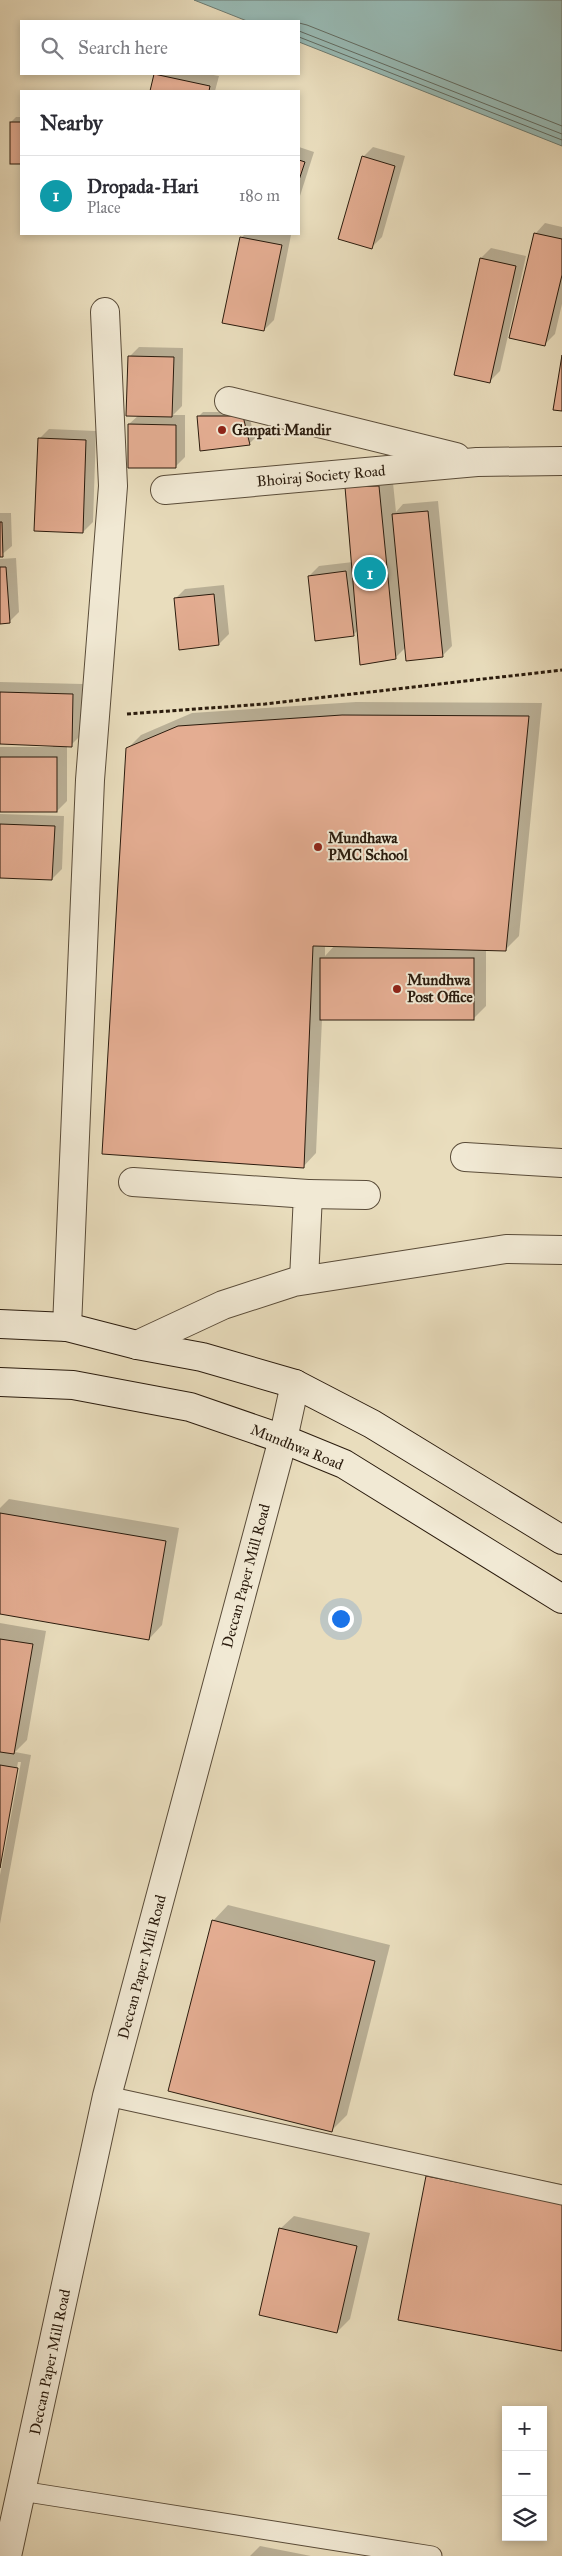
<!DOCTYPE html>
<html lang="en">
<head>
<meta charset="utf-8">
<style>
  body { margin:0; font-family:"IM FELL Great Primer",serif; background:#f7f7f7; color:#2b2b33 }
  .controls { position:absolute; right:15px; bottom:15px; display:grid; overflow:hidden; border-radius:0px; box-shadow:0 2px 8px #0003 }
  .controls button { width:45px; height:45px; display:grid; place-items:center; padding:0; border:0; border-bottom:1px solid #e1e1e2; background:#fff; color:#2b2b33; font:25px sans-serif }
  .you { position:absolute; left:340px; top:1618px; width:18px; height:18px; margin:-12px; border:4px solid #fff; border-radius:50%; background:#1a73e8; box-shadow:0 0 0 8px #1a73e833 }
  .badge { display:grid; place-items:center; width:32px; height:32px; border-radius:50%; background:#8f2418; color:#fff; font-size:16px; font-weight:700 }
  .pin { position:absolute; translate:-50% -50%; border:2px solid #fff; box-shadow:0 1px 5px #0006 }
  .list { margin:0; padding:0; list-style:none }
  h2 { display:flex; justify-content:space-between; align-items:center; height:65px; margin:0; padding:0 20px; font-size:21px }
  h2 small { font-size:16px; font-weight:400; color:#7c7c81 }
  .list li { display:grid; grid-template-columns:32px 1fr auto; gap:15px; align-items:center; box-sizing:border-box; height:80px; padding:0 20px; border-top:1px solid #e1e1e2 }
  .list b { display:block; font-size:19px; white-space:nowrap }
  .list p { margin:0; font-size:16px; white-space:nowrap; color:#7c7c81 }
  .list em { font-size:16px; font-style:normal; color:#7c7c81 }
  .icon { flex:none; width:28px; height:28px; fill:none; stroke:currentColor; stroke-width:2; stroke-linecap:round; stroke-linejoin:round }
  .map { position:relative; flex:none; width:562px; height:2556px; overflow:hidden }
  .search { position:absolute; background:#fff; box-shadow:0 2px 8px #0003; left:20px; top:20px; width:280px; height:55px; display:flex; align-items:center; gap:12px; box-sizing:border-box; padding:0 18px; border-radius:0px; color:#7c7c81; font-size:19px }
  .panel { position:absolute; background:#fff; box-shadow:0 2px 8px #0003; left:20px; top:90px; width:280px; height:145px; border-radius:0px }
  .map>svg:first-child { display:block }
</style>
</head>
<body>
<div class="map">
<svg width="562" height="2556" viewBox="0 0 562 2556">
  <rect width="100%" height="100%" fill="#e9ddbd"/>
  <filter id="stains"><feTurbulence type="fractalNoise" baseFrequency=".004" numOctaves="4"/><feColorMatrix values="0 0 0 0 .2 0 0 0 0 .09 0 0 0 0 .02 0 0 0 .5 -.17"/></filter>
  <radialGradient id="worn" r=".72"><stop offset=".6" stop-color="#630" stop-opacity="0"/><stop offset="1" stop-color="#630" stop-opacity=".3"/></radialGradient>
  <path fill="#98bbb6" stroke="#6c7b72" d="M194,0h368v146l-263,-104v-21h-52z"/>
  <g fill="#0003" fill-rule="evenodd">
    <path d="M155,74h53l11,2 -4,15h-64z"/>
    <path d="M16,117h5v46h-10v-41z"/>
    <path d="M299,147l15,5 -15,47z"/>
    <path d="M373,147l32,9 -23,81 -10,10 -9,-90z"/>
    <path d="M545,223l17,4v77l-7,30 -10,10 -34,-7 25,-104z"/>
    <path d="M245,234l46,1 -17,85 -10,10 -23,-92z"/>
    <path d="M491,248l35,8 -26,115 -10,10 -35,-7 26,-116z"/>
    <path d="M139,347l44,1 -1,58 -9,9h12v42l-10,10 -46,-43 10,-9 -10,-58z"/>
    <path d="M203,412h45l7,26 -5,5 -48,7 -4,-33z"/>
    <path d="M49,429l47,2 -3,91 -10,10 -44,-93z"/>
    <path d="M392,473l4,39 7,-8 35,-3 14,145 -10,10 -36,-9 -11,11 -37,-28 -5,5 -44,-59 10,-10 34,-4 -7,-74z"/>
    <path d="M0,513h11l1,33 -12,10z"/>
    <path d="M16,558l3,54 -10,10 -9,1v-64z"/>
    <path d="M224,585l5,49 -10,10 -44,-45 10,-10z"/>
    <path d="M0,682l83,2 -2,51 -10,10h-4v56l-10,10h-57v-64h53v-2l-53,-2z"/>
    <path d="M356,702l186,1 -23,233 -14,14 -19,-1v57l-13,13h-151l-6,134 -13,14 -176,-418 14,-14 51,-22zM325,945h10l-10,11z"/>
    <path d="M0,814l64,2 -2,53 -10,10 -52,-2z"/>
    <path d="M9,1499l170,29 -17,97 -13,14 -149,-26v-105z"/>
    <path d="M0,1623l46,8 -19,109 -12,12 16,3 -31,169v-49l21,-113h-3l-18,99z"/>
    <path d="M228,1905l162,40 -43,170 -16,16 -118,-210z"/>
    <path d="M442,2161l120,23v166l-135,-173z"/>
    <path d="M294,2216l76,17 -20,86 -13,13 -57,-103z"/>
    <path d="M260,2546l51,10h-61z"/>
  </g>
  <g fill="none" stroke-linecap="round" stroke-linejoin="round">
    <g stroke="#616b62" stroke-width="1">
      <path d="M299,23l8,2 255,101"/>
      <path d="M299,31l263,103"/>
      <path d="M299,37l263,103"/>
    </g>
  </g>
  <g fill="#e4ad92" stroke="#2a1b0d">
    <path d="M154,74l56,12 -1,5h-59z"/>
    <rect x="10" y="122" width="11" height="42"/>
    <path d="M362,156l33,10 -23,83 -34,-10z"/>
    <path d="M299,160l6,2 -6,18z"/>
    <path d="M534,233l28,6v36l-17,71 -36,-8z"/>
    <path d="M240,237l42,8 -18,86 -42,-8z"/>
    <path d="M480,258l36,8 -26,117 -36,-8z"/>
    <path d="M562,355v56l-9,-1z"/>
    <path d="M128,356l46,1 -2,60 -46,-1z"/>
    <path d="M197,416h46l7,29 -50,6z"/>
    <path d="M128,424l48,1v43h-48z"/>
    <path d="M38,438l48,2 -3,93 -49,-2z"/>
    <path d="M379,486l17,173 -36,6 -15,-178z"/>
    <path d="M428,511l15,146 -37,4 -14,-147z"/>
    <path d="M0,522h2l1,35h-3z"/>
    <path d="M0,567h6l4,56 -10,1z"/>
    <path d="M346,571l8,65 -39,5 -7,-65z"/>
    <path d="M214,594l5,51 -40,5 -5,-52z"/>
    <path d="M0,692l73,2 -1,53 -72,-3z"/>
    <path d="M342,715l187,1 -23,235 -193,-5 -9,222 -202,-14 24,-406 52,-22z"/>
    <rect x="0" y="757" width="57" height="55"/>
    <path d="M0,824l55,2 -3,54 -52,-2z"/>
    <rect x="320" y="958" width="154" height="62"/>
    <path d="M0,1513l166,28 -17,99 -149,-26z"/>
    <path d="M0,1639l33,5 -19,110 -14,-2z"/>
    <path d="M0,1765l18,3 -18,100z"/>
    <path d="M212,1920l163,41 -43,171 -164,-41z"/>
    <path d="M426,2176l136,27v148l-164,-31z"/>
    <path d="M279,2228l78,18 -20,87 -78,-18z"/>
  </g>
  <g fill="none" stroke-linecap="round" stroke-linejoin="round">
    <g stroke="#5a4c39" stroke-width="21">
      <g id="lane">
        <path d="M107,2096l455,99"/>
        <path d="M21,2491l411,65"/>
      </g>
    </g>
    <g stroke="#5a4c39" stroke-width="30">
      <g id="street">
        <path d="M229,401l227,56"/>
        <path d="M165,490l312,-28 85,-1"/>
        <path d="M465,1157l97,6"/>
        <path d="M133,1182l175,12 -4,86"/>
        <path d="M308,1194l58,1"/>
        <path d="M67,1327l23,-547 23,-294 -8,-174"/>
        <path d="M137,1345l86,-40 71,-23 212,-33 56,1"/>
        <path d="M7,2556l100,-460 176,-657 12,-55"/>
      </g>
    </g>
    <g stroke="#2a1b0d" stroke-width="30">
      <g id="secondary">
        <path d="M0,1324l67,3 70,18 65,12 93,27 77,40 190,116"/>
        <path d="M0,1382l73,3 117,22 93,32 61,25 218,135"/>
      </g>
    </g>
    <path stroke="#2a1b0d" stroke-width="3" stroke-dasharray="4 2.5" stroke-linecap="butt" d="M127,714l138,-10 297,-34"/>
    <use href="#lane" stroke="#f1e9d4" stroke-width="19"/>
    <use href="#street" stroke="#f1e9d4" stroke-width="28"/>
    <use href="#secondary" stroke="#f1e9d4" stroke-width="28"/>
  </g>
  <g fill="#8f2418" stroke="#f1e9d4" stroke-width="2">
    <circle cx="222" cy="430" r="5"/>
    <circle cx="318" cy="847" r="5"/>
    <circle cx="397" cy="989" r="5"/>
  </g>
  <g text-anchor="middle" stroke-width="4" stroke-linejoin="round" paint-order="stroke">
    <g font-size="15" font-weight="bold" fill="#2a1b0d" stroke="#f1e9d4" text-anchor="start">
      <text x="232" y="435">Ganpati Mandir</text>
      <text x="328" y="843">Mundhawa<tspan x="328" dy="17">PMC School</tspan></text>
      <text x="407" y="985">Mundhwa<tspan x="407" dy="17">Post Office</tspan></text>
    </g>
    <g font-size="15" fill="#2a1b0d" stroke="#f1e9d4">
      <text transform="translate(321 476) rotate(-5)" y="5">Bhoiraj Society Road</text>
      <text transform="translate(297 1447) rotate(22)" y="5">Mundhwa Road</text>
      <text transform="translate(246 1576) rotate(-75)" y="5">Deccan Paper Mill Road</text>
      <text transform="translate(142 1967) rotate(-75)" y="5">Deccan Paper Mill Road</text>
      <text transform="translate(50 2362) rotate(-78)" y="5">Deccan Paper Mill Road</text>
    </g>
  </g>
  <rect width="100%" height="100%" filter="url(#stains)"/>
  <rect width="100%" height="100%" fill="url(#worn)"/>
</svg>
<div class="controls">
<button>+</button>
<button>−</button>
<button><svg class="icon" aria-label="layers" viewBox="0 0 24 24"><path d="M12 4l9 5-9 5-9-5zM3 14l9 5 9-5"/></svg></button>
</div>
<div class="you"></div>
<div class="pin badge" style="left:370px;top:573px;background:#0f9aa8">1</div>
<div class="search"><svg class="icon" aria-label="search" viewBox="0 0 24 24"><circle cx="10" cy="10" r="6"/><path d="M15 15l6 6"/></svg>Search here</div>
<section class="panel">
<h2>Nearby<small></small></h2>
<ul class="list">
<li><span class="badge" style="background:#0f9aa8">1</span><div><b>Dropada-Hari</b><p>Place</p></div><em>180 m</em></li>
</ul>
</section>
</div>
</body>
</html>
